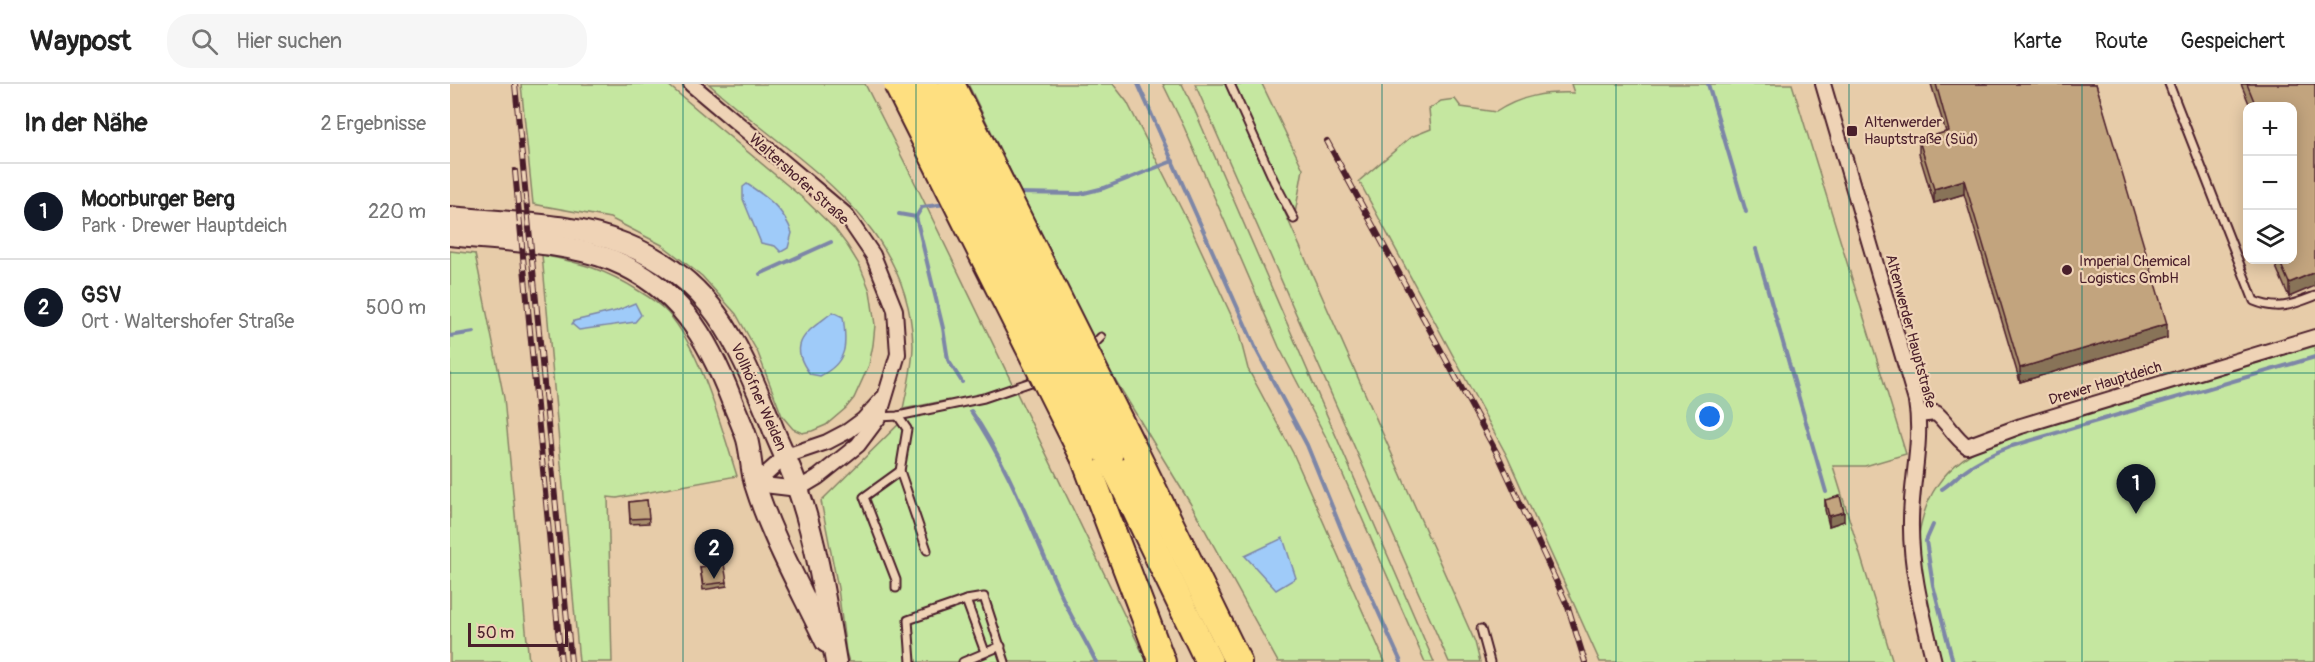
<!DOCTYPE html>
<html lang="de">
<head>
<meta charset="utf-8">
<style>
  body { margin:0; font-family:Pangolin,sans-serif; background:#f6f6f6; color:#222 }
  .controls { position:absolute; right:18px; top:18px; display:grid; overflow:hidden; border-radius:12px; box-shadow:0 3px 15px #0003 }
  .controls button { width:54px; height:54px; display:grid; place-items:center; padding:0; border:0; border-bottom:2px solid #e0e0e0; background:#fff; color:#222; font:30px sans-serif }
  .scale { position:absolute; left:18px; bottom:15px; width:100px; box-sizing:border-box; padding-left:6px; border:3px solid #4a1f2b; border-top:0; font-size:16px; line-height:21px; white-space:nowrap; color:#4a1f2b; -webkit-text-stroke:4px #efd3b6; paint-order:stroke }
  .you { position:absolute; left:1260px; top:333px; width:21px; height:21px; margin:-15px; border:4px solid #fff; border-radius:50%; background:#1a73e8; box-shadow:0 0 0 9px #1a73e833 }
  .badge { display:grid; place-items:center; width:39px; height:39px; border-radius:50%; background:#111827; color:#fff; font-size:20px; font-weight:700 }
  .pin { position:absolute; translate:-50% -50px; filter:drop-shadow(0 2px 3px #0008) }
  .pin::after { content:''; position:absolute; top:32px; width:21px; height:18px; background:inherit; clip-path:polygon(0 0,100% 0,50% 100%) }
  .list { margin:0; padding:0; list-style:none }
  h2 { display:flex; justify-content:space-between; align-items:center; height:78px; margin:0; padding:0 24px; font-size:26px }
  h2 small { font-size:20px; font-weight:400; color:#767676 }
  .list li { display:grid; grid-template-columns:39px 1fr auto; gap:18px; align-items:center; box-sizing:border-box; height:96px; padding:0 24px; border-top:2px solid #e0e0e0 }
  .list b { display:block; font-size:22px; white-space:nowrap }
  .list p { margin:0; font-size:20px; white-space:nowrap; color:#767676 }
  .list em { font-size:20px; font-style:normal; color:#767676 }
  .icon { flex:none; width:33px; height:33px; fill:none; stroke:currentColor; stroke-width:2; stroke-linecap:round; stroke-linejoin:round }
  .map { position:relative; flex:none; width:1865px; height:578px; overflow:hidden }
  header { display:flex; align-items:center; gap:36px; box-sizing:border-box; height:84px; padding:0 30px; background:#fff; border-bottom:2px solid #e0e0e0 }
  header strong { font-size:28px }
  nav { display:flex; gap:33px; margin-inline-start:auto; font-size:21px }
  .search { width:420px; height:54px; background:#f6f6f6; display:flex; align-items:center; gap:15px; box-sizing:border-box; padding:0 21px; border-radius:24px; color:#767676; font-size:22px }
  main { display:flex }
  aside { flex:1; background:#fff }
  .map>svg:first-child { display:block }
</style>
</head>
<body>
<header>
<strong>Waypost</strong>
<div class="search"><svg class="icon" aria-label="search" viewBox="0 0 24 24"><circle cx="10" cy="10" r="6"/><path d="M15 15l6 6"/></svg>Hier suchen</div>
<nav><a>Karte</a><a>Route</a><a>Gespeichert</a></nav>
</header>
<main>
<aside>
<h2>In der Nähe<small>2 Ergebnisse</small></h2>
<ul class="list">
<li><span class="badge">1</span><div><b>Moorburger Berg</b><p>Park · Drewer Hauptdeich</p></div><em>220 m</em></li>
<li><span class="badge">2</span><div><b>GSV</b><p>Ort · Waltershofer Straße</p></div><em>500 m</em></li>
</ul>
</aside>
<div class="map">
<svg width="1865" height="578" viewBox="0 0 1865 578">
  <rect width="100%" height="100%" fill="#e7cca9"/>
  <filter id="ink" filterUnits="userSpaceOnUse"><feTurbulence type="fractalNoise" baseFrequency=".0167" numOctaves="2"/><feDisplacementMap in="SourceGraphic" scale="12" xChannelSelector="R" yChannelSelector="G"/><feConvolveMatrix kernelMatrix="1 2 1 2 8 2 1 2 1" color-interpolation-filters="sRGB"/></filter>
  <g filter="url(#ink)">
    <g fill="#c5e7a0" stroke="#888366" stroke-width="1.5">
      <path d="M71,0h146l138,116 30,29 12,16 13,21 10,25 5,34 -2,20 -4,20 -15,33 -8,10 -20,17 -14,6 -10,2 -9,-4 -11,-13 -24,-63 -22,-39 -34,-38 -40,-31 -52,-27 -77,-14z"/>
      <path d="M259,0h156l52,103 230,475h-298l-3,-10 -8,-64 -17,-87 87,-86 42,-12 -2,-3 -45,9c4,-21 10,-42 10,-64 -4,-128 -120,-185 -204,-261z"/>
      <path d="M518,0h145l14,18 62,122 49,106 10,39 45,84 92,209h-107l-88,-159 -88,-145z"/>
      <path d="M713,0h19l13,27 239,551h-9l-96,-219 -50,-96 -95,-220z"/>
      <path d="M745,0h33l247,558 5,20h-31z"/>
      <path d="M780,0h32l41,85 -9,50z"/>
      <path d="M1121,0h221l114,370 -41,12h-32l60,196h-293l-93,-206 -148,-275 52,-44 20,-8 -2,-20 12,-8 14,-2 6,8 35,5c24,-16 49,-20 78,-19z"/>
      <path d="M0,167l25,3 29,144 25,264h-79z"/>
      <path d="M92,171c39,8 63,14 97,36 10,6 21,13 29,22 33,37 54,116 69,163l-120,22 -9,-1 4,165h-33z"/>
      <path d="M1865,262v316h-373l-26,-100c3,-64 25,-99 85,-124z"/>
    </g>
    <g fill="#9fcbf9" stroke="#7d86a7" stroke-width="1.5">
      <path d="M297,100c20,13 37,25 45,49l-4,15 -7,4 -6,-6 -14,-3 -18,-44v-12z"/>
      <path d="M185,219l6,12 -6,7 -56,8 -7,-6 2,-3 42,-10z"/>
      <path d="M383,228l10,5c4,27 5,45 -23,59l-10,-2c-25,-32 -1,-43 23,-62z"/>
      <path d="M833,454l13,40 -20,12 -31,-34z"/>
    </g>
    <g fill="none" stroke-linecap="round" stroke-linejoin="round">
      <g stroke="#7d86a7" stroke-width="4">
        <path d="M688,0l118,265 51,96 40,98 54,119"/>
        <path d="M1258,0l38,128"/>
        <path d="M565,109l65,1 24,-6 69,-27"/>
        <path d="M449,130l17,3 27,111 5,32 14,22"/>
        <path d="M466,133l6,-10 24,-3"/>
        <path d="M1306,165l70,243"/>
        <path d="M310,190l71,-32"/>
        <path d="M0,252l24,-4"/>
        <path d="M521,327c40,58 63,126 93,190 10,21 22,40 32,61"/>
        <path d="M1492,405c8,-5 14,-12 22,-18 14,-11 32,-19 48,-25l303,-89"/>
        <path d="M1483,441l-7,16 7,44 20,77"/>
      </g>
      <g stroke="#4a1f2b" stroke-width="11">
        <g id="service">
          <path d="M780,0l44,97 20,38"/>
          <path d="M1719,0l85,217c24,10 38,4 61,-5"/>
          <path d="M639,265l12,-12"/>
          <path d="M448,332l9,13 -7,42 27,79"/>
          <path d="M429,333l19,-1 86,-18 56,-19"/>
          <path d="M446,504v-8l-32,-83 36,-26"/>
          <path d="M516,516l19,52"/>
          <path d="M1031,545l9,33"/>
          <path d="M461,578l-3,-42 58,-20 18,-3 21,65"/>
          <path d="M513,578l38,-16"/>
        </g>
      </g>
      <g stroke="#4a1f2b" stroke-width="18">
        <g id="minor">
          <path d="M241,0l154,130 28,41 22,55 3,44 -19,63 -21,28 -40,32 -20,12 -43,-5"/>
          <path d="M1373,0l93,317c7,41 -5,80 -5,120 -1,48 12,95 23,141"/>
          <path d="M1468,331l18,-2c12,10 18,24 31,33l54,-20 294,-89"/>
          <path d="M305,400l31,-28 41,-14 21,-11 15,-11 20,-22"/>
        </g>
      </g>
      <g stroke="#4a1f2b" stroke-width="24">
        <g id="secondary">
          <path d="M0,133c58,6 121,5 175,27 89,36 113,100 147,182 8,21 19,41 26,63 19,55 28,115 38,173"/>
          <path d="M0,151c52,6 113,6 162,25 66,27 96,78 120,141 5,13 11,25 15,38 4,15 4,31 8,45 17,55 47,107 71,158"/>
        </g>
      </g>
      <g stroke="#4a1f2b" stroke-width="30">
        <g id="motorway">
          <path d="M685,368l103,210"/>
          <path d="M659,371l100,207"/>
          <path d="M634,373l78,205"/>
        </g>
      </g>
      <use href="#service" stroke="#efd3b6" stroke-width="7"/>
      <use href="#minor" stroke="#efd3b6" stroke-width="14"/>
      <use href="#secondary" stroke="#efd3b6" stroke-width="20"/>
      <use href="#motorway" stroke="#fedf80" stroke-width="26"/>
      <g stroke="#4a1f2b" stroke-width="6">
        <g id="rail">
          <path d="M65,0l56,578"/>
          <path d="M877,57l172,316 69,150 17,55"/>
          <path d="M65,87l46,491"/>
        </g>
      </g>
      <use href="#rail" stroke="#efd3b6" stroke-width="4" stroke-dasharray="11" stroke-linecap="butt"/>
      <g stroke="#4a1f2b" stroke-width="30" stroke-linecap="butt">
        <g id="motorway-bridge">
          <path d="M447,0l187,373"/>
          <path d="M474,0l185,371"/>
          <path d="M501,0l184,368"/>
        </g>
      </g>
      <use href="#motorway-bridge" stroke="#fedf80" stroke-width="26"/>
    </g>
    <g fill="#a78d6c" stroke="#4a1f2b" stroke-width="1.5">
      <path d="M1481,0h165l71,254 -147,44 -56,-188 -30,9 -15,-49v-14l27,-8z"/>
      <path d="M1791,0h74l-26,213 -16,-37h19v-154h-42z"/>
      <path d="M1797,95v19l-1,-4v-14z"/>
      <path d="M197,416l2,23 -19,1 -1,-22z"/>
      <path d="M1375,416l19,21 -15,5 -4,-16z"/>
      <path d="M250,483l27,15v4l-24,4z"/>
    </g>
    <g fill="#887358" stroke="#4a1f2b" stroke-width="1.5">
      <path d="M1514,96v14l-30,9v-14z"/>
      <path d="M1865,188v14l-26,11v-14z"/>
      <path d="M1717,240v14l-147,44v-14z"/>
      <path d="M1394,428v9l-15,5v-10z"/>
    </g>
    <g fill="#c2a47e" stroke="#4a1f2b" stroke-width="1.5">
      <path d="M1486,0h160l71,240 -147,44 -56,-188 -30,9 -15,-49 30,-9z"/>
      <path d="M1797,0h68v188l-26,11 -10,-23h13v-154h-36z"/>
      <path d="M1390,412l4,16 -15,4 -4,-16z"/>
      <path d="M197,416l2,18 -19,1 -1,-17z"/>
      <path d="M274,480l3,18 -24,3 -3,-18z"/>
    </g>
  </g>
  <path fill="none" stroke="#0f766e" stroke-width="1.5" stroke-opacity="0.55" d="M233,0v578M466,0v578M699,0v578M932,0v578M1166,0v578M1399,0v578M1632,0v578M0,289h1865"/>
  <g fill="#4a1f2b" stroke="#efd3b6" stroke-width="2">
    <rect x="1396" y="41" width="12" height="12" rx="3"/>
    <circle cx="1617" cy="186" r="6"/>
  </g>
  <g text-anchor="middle" stroke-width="4.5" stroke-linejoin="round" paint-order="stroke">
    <g font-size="15" fill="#4a1f2b" stroke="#efd3b6" text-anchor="start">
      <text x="1414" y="43">Altenwerder<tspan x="1414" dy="17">Hauptstraße (Süd)</tspan></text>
      <text x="1629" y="182">Imperial Chemical<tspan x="1629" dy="17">Logistics GmbH</tspan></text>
    </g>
    <g font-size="15" fill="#4a1f2b" stroke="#efd3b6">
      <text transform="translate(349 95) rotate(42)" y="5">Waltershofer Straße</text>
      <text transform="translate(1461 247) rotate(75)" y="5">Altenwerder Hauptstraße</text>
      <text transform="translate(1655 299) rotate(-17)" y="5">Drewer Hauptdeich</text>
      <text transform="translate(309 313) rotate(66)" y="5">Vollhöfner Weiden</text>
    </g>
  </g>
</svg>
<div class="controls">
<button>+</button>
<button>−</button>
<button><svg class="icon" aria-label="layers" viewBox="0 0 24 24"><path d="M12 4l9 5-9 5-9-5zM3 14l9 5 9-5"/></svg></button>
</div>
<div class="scale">50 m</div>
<div class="you"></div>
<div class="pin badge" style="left:1686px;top:430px">1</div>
<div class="pin badge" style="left:264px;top:495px">2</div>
</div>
</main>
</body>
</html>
